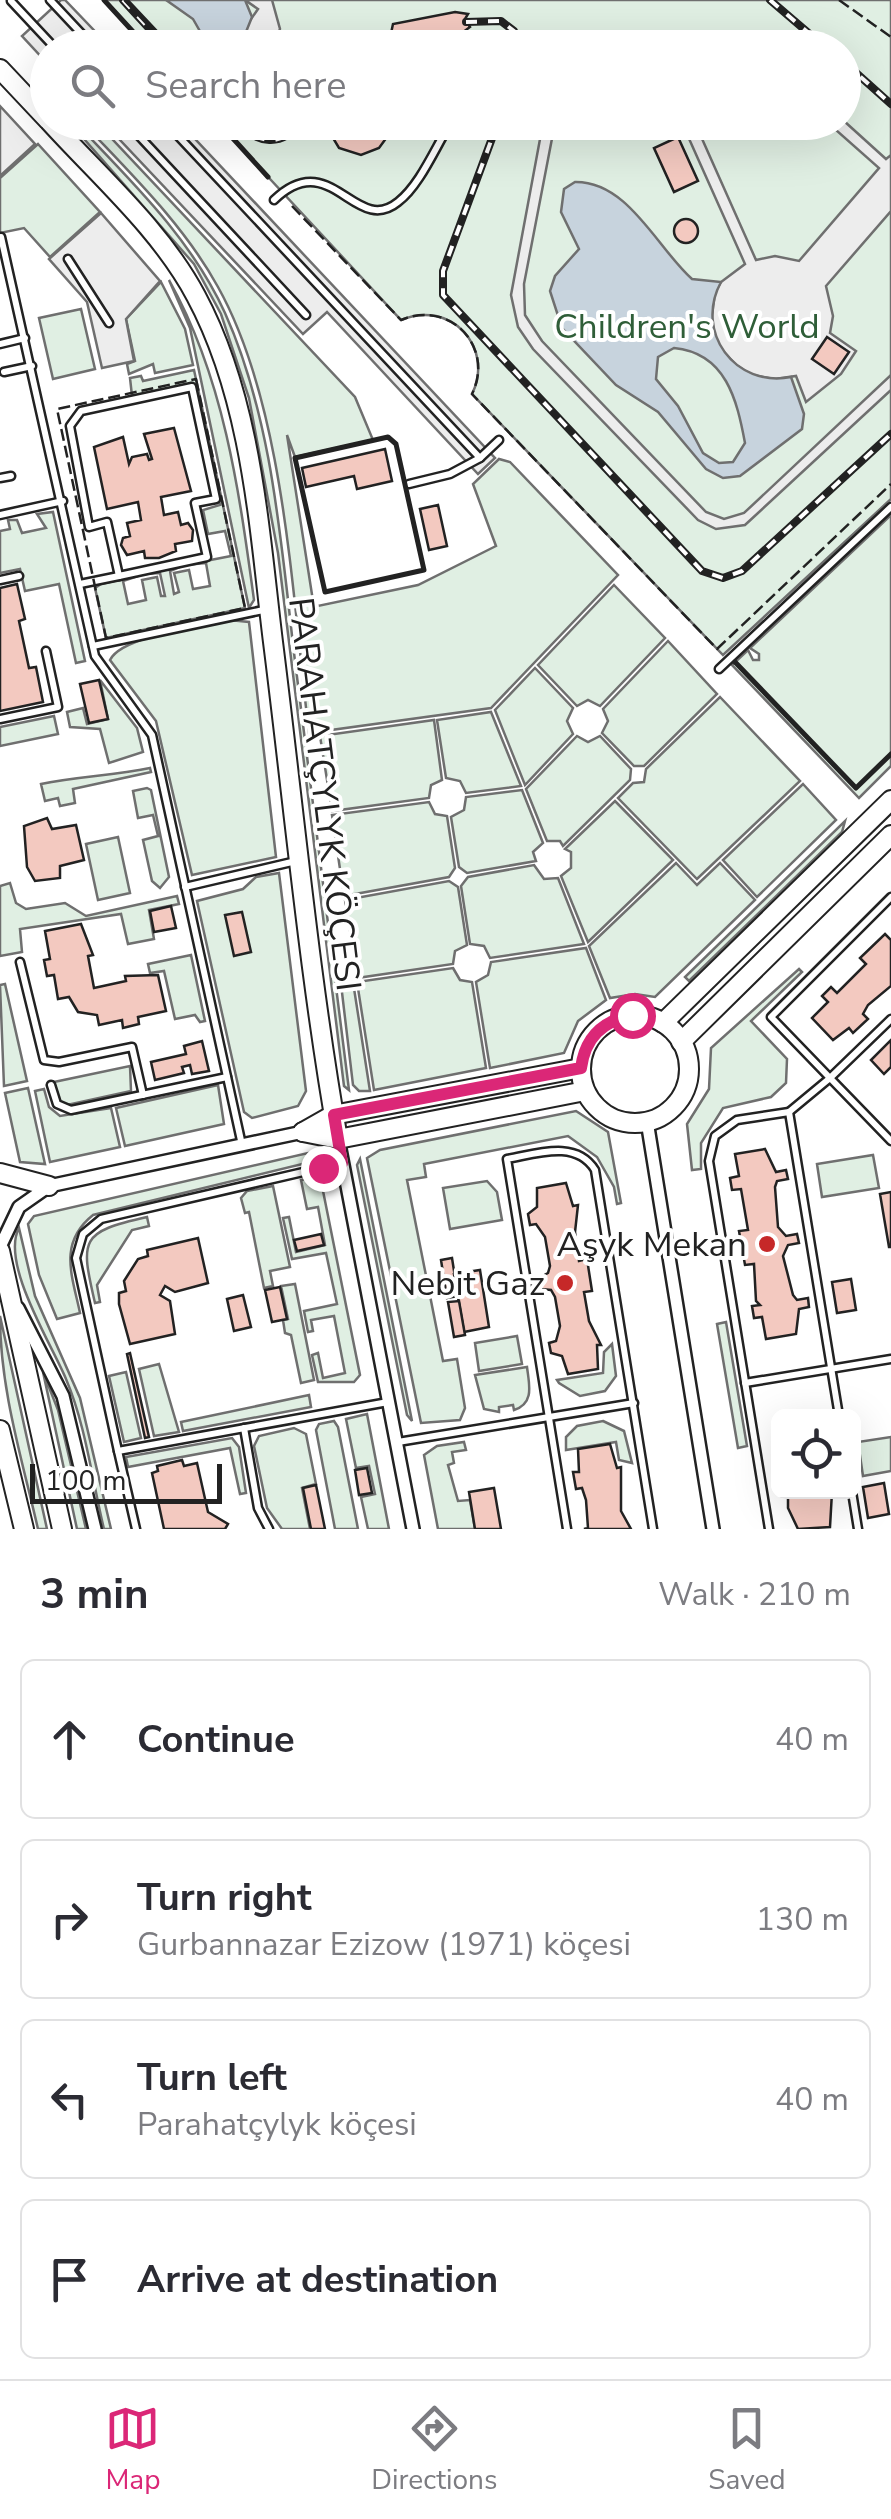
<!DOCTYPE html>
<html lang="en">
<head>
<meta charset="utf-8">
<style>
  body { margin:0; font-family:"Nunito Sans",sans-serif; background:#f2f2f3; color:#2b2b33 }
  .controls { position:absolute; right:30px; bottom:30px; display:grid; overflow:hidden; border-radius:15px; box-shadow:0 10px 40px #0002 }
  .controls button { width:90px; height:90px; display:grid; place-items:center; padding:0; border:0; border-bottom:2px solid #e1e1e2; background:#fff; color:#2b2b33; font:50px sans-serif }
  .scale { position:absolute; left:30px; bottom:25px; width:192px; box-sizing:border-box; padding-left:10px; border:5px solid #222; border-top:0; font-size:28px; line-height:35px; white-space:nowrap; color:#222; -webkit-text-stroke:8px #fff; paint-order:stroke }
  .stop { position:absolute; width:30px; height:30px; margin:-22px; border:8px solid #db2777; border-radius:50%; background:#fff }
  .stop.end { background:#db2777; border-color:#fff; box-shadow:0 2px 10px #0008 }
  .list { margin:0; padding:0; list-style:none }
  h2 { display:flex; justify-content:space-between; align-items:center; height:130px; margin:0; padding:0 40px; font-size:42px }
  h2 small { font-size:32px; font-weight:400; color:#7c7c81 }
  .list li { display:grid; grid-template-columns:65px 1fr auto; gap:30px; align-items:center; box-sizing:border-box; height:160px; margin:0 20px 20px; padding:0 20px; border:2px solid #e1e1e2; border-radius:15px }
  .list b { display:block; font-size:38px; white-space:nowrap }
  .list p { margin:0; font-size:32px; white-space:nowrap; color:#7c7c81 }
  .list em { font-size:32px; font-style:normal; color:#7c7c81 }
  .icon { flex:none; width:55px; height:55px; fill:none; stroke:currentColor; stroke-width:2; stroke-linecap:round; stroke-linejoin:round }
  .map { position:relative; flex:none; width:891px; height:1529px; overflow:hidden }
  .search { position:absolute; background:#fff; box-shadow:0 10px 40px #0002; left:30px; right:30px; top:30px; height:110px; display:flex; align-items:center; gap:25px; box-sizing:border-box; padding:0 35px; border-radius:55px; color:#7c7c81; font-size:38px }
  .sheet { height:850px; background:#fff }
  nav { display:flex; justify-content:space-around; align-items:center; box-sizing:border-box; height:140px; border-top:2px solid #e1e1e2; background:#fff; font-size:28px; color:#7c7c81 }
  nav a { display:grid; justify-items:center; gap:5px }
  nav .on { color:#db2777 }
  .map>svg:first-child { display:block }
</style>
</head>
<body>
<div class="map">
<svg width="891" height="1529" viewBox="0 0 891 1529">
  <rect width="100%" height="100%" fill="#fff"/>
  <g fill="#e0efe3" stroke="#6f6f6f" stroke-width="2.5">
    <path d="M104,0h787v499l-168,156 -251,-261c23,-47 -22,-95 -71,-74l-183,-197 626,-1v-74l-696,-1z"/>
    <path d="M70,123h6c55,58 115,115 149,190 48,107 56,232 70,348 18,143 36,286 54,429l-5,-4 -66,-533 -29,-155 -28,-84 -27,-50z"/>
    <path d="M83,123h14l258,274 18,43 -78,17 -8,-22 26,166 5,5 100,-21 78,-39 -23,-62 26,-25 11,3 108,113 -127,133 -182,25c-17,-136 -24,-326 -91,-446 -34,-62 -87,-113 -135,-164z"/>
    <path d="M38,144l62,68 -50,45 -26,-29 -24,5v-55z"/>
    <path d="M169,280c55,98 70,210 85,320l-5,8 -59,-280z"/>
    <path d="M161,282l24,47 8,36 -38,8 -2,-9 -24,10 -2,-10 8,-3 -9,-42z"/>
    <path d="M81,309l14,60 -42,10 -14,-61z"/>
    <path d="M194,370l51,238 -139,30 -11,-50 6,-4 40,-9 -18,6 5,23 18,-4 -4,-20 15,-3 4,19h4l-5,-23 -15,1 37,-8 -12,5 4,23 5,-2 -5,-19 15,-3 4,19 17,-3 -4,-23 -21,2 46,-9 -6,-25 -17,3 -5,-24 17,-5 -25,-120 -63,11 -2,-18 11,-2 2,5z"/>
    <path d="M53,512l32,149 -9,2 -17,-79 -34,7 -5,-22 -20,4v-42l10,-2 -2,-9h9l5,13 24,-5 -9,-14z"/>
    <path d="M891,515v251l-32,32 -127,-133 16,-15 5,10h6v-6l-9,-6z"/>
    <path d="M614,585l51,53 -65,68 -12,-6 -11,6 -39,-41z"/>
    <path d="M229,620l20,2 27,235 -84,18 -36,-154 -46,-61c12,-24 92,-34 119,-40z"/>
    <path d="M668,641l49,53 -73,72h-10l-32,-33 6,-12 -5,-12z"/>
    <path d="M535,668l38,40 -6,13 6,13 -48,51 -30,-75z"/>
    <path d="M100,680l37,48 6,24 -34,11 -9,-34 -30,-2 -3,-15 16,-4 4,16 21,-5z"/>
    <path d="M720,697l80,84 -103,98 -79,-81 15,-15 11,-1 2,-13z"/>
    <path d="M491,712l30,74 -55,7 -6,-12 -14,-3 -9,-58z"/>
    <path d="M54,716l4,18 -58,12v-19z"/>
    <path d="M434,720l8,60 -11,5 -2,13 -97,13 -12,-75z"/>
    <path d="M577,736l11,6 12,-6 31,33 -1,11 -67,66 -3,-5h-13l-21,-52z"/>
    <path d="M150,768l1,4 -78,17 2,14 -15,3 -2,-8 -13,3 -4,-17c39,-8 70,-8 109,-16z"/>
    <path d="M803,784l33,36 -79,77 -34,-37z"/>
    <path d="M147,788l4,2 18,87 -9,11 -8,-7 -9,-41 15,-4 -5,-21 -15,3 -5,-27z"/>
    <path d="M522,790l21,53 -10,9 3,9 -69,12 -8,-6 -8,-50 13,-7 2,-13z"/>
    <path d="M615,801l58,59 -85,82 -27,-66 10,-8v-16l-6,-3z"/>
    <path d="M429,802l6,12 12,2 8,52 -6,9 -105,19 -12,-81z"/>
    <path d="M845,821l-3,11 -153,149 -4,-4z"/>
    <path d="M118,837l12,56 -32,7 -12,-56z"/>
    <path d="M676,863l21,22 23,-22 35,37 -100,97 -20,-3 -25,4 -21,-52z"/>
    <path d="M534,865l10,14 14,-1 26,66 -94,14 -6,-12 -14,-2 -9,-58 7,-9z"/>
    <path d="M279,873l27,218 -8,15 -46,12 -8,-6 -47,-211 46,-12 13,-12z"/>
    <path d="M449,881l9,6 9,58 -12,6 -2,13 -96,14 -12,-78z"/>
    <path d="M10,883l6,20 10,6 39,-6 21,13 91,-20 2,8 -30,6 5,29 -26,5 -7,-30 -101,15 2,23 -22,4v-70z"/>
    <path d="M586,948l20,52 -28,21 -14,32 -74,15 -14,-86 12,-7 3,-13z"/>
    <path d="M191,955l14,66 -5,1 -5,-7 -20,4 -11,-48 -14,2 -2,-9z"/>
    <path d="M453,968l7,12 12,2 14,86 -112,22 -17,-108z"/>
    <path d="M799,969l3,3 -51,49 36,38 -1,24 -15,14 -48,11 -22,35v26l-9,1 -5,-46 22,-35 2,-41z"/>
    <path d="M353,982l17,109h-11l-6,-6 -12,-101z"/>
    <path d="M5,984l22,97 -23,5 -4,-101z"/>
    <path d="M130,1066l1,25 -64,14 -9,-5 -4,-18z"/>
    <path d="M218,1085l6,39 -99,22 -9,-38z"/>
    <path d="M28,1088l17,76 -25,-2 -15,-69z"/>
    <path d="M44,1089l5,18 11,9 51,-8 9,39 -70,15 -15,-71z"/>
    <path d="M576,1111l32,21 13,71 -4,1 -3,-17 -17,-30 -29,-21 -144,28 2,13 -19,3 36,181 14,-2 8,49 -5,12 -39,3 -54,-265 13,-8z"/>
    <path d="M308,1153l15,6 -230,56c-35,28 -21,60 -13,98l-23,6 -18,-44 -11,-51 6,-8z"/>
    <path d="M873,1155l6,33 -57,9 -5,-33z"/>
    <path d="M360,1159l52,262 -5,-6 -50,-250z"/>
    <path d="M320,1176l40,199 -6,7h-36l-6,-27 6,-2 5,25 22,-5 -11,-57 -23,4 2,11 -5,1 -4,-21 33,-7 -11,-51 -34,6 -9,-41 6,-1 7,35 29,-7 -7,-38 -11,2 -6,-29z"/>
    <path d="M487,1181l10,11 5,28 -52,9 -7,-41z"/>
    <path d="M273,1186l17,81 -20,4 3,15 -9,2 -15,-76 -4,1 -4,-15 6,-7z"/>
    <path d="M147,1217l2,9 -17,4 -35,55 3,17 -5,1c-15,-64 -15,-71 52,-86z"/>
    <path d="M19,1228l16,68 45,102 31,131h-7c-12,-49 -18,-103 -38,-150 -14,-34 -66,-116 -47,-151z"/>
    <path d="M295,1284l19,96 -13,3 -10,-48 -6,-2 -2,-13 5,-1 -7,-33z"/>
    <path d="M0,1316l47,213h-9c-16,-70 -38,-140 -38,-213z"/>
    <path d="M726,1322l21,124 -9,2 -21,-124z"/>
    <path d="M517,1336l5,28 -43,7 -4,-28z"/>
    <path d="M612,1344l4,32 -11,15 -25,5 -21,-13 -2,-3 46,-7 1,-21z"/>
    <path d="M159,1364l20,68 -25,4 -15,-67z"/>
    <path d="M527,1367c2,17 8,36 -13,43l-1,-5 -14,2v5l-15,-3 -9,-34z"/>
    <path d="M43,1372l15,38 28,119h-9z"/>
    <path d="M126,1372l15,66 -17,4 -15,-66z"/>
    <path d="M309,1395l2,12 -128,24 -2,-9z"/>
    <path d="M367,1414l22,115h-21l-7,-32 14,-3 -6,-28 -13,2 -10,-49z"/>
    <path d="M334,1421l4,6 20,102h-23l-19,-99 3,-6z"/>
    <path d="M603,1421l21,10 8,32 -13,-3 -3,-18 -50,8v-13l11,-11z"/>
    <path d="M294,1428l12,6 10,50 -14,4 8,41h-28l-15,-21 -13,-62 5,-10z"/>
    <path d="M891,1437v34l-28,5 -5,-34z"/>
    <path d="M232,1438l7,9 7,46 -6,1 -10,-46 -102,19 -2,-10z"/>
    <path d="M464,1442l2,8 -14,2 2,11 -6,2 10,36 12,-1 5,29h-37l-14,-74 13,-9z"/>
  </g>
  <g fill="#ededed" stroke="#6f6f6f" stroke-width="2.5">
    <path d="M61,0h4l45,47 -62,1 -1,15 -25,-27z"/>
    <path d="M245,0h27l8,29 -8,18 -32,1 4,-19 14,-20z"/>
    <path d="M0,106l35,38 -35,32z"/>
    <path d="M844,121l42,38 5,-4v56l-65,75 7,30 -3,17 26,18 -15,23 -35,28 -10,-26 -21,3 -23,-4 -16,-10 -18,-20 -7,-22 4,-31 6,-10 24,-18 -63,-141h13l61,137 19,-4 24,5 80,-93 -51,-45z"/>
    <path d="M104,123h76l315,335 -17,16 -151,-162 -24,22z"/>
    <path d="M543,123h12l-31,161 1,31 17,26 164,171 18,7 20,-6 147,-138v15l-146,135 -29,4 -18,-9 -165,-171 -15,-22 -7,-32z"/>
    <path d="M101,213l59,68 -34,38 8,42 -32,7 -15,-66 -38,-43z"/>
  </g>
  <g fill="#c7d3dd" stroke="#6f6f6f" stroke-width="2.5" fill-rule="evenodd">
    <path d="M166,0h79l7,17 -12,30h-31l-16,-28z"/>
    <path d="M575,182c53,-1 82,66 117,97l29,3c-27,50 14,106 70,95l13,37 -2,15 -62,47 -17,2 -17,-9 -48,-57 -42,-27 -54,-57 -12,-37 5,-15 24,-27 -18,-37 3,-23zM674,348c52,5 63,52 71,95l-12,19 -14,1 -16,-10 -25,-47 -22,-27 2,-22z"/>
  </g>
  <g fill="#f3c9c0" stroke="#222" stroke-width="2.5">
    <path d="M455,12l13,2 -3,5 5,8 -15,11 2,9 -83,1 16,-10 3,-14z"/>
    <path d="M398,122l-19,26 -18,7 -22,-7 -15,-25z"/>
    <path d="M678,137l20,44 -24,11 -20,-44z"/>
    <circle cx="686" cy="231" r="12"/>
    <path d="M827,337l22,15 -15,22 -22,-15z"/>
    <path d="M174,428l17,63 -30,6 3,18 14,-3 3,13 7,-2 5,7 -1,11 -17,3 1,7 -17,7h-14l-1,-7 -17,4 -6,-10 2,-7 7,-2 -3,-13 14,-3 -3,-18 -31,7 -13,-62 29,-10 6,27 3,-7 15,-3 2,6 3,-1 -8,-25z"/>
    <path d="M385,449l7,32 -35,8 -3,-13 -48,11 -4,-19z"/>
    <path d="M438,505l9,41 -18,4 -9,-41z"/>
    <path d="M17,584l8,35 -6,2 10,47 7,-1 7,35 -43,9v-123z"/>
    <path d="M99,680l9,39 -19,4 -9,-39z"/>
    <path d="M47,818l5,11 24,-4 8,35 -24,6v12l-25,3 -8,-14 -3,-41z"/>
    <path d="M171,906l5,22 -22,4 -4,-21z"/>
    <path d="M242,912l9,40 -17,4 -9,-41z"/>
    <path d="M81,924l12,31 -5,1 6,32 32,-7 -1,-5 33,-1 8,36 -28,6 1,7 -16,4 -1,-8 -23,5 -2,-10 -19,-3 -9,-15 -11,2 -4,-24 -7,1 -3,-16 6,-1 -5,-28z"/>
    <path d="M885,934l6,6v46l-23,19 -5,9 5,5 -15,14 -4,-5 -16,12 -21,-22 16,-16 -6,-6 9,-9 6,6 29,-29 -6,-6z"/>
    <path d="M891,1040v27l-7,7 -13,-14z"/>
    <path d="M202,1041l7,30 -17,3 -2,-9 -8,2 2,6 -29,7 -4,-18 35,-8 -2,-8z"/>
    <path d="M765,1149l11,23 10,-2 2,9 -11,2 -2,6 3,40 8,9 11,-2 2,9 -11,2 -5,11 10,39 4,5 11,-2 1,9 -10,2 -3,25 -30,5 -4,-22 -8,1 -2,-12 8,-1 -4,-4 -2,-37 -9,1 -6,-34 9,-1 -7,-41 -9,1 -2,-12 9,-2 -4,-22z"/>
    <path d="M566,1183l7,23 5,-1 -3,27 4,29 8,-2 5,32 -8,1 5,29 12,24h-4l1,24 -30,5 -6,-18 -11,-3 -2,-10 7,-2 4,-15 -5,-29 -4,-7 -10,-1 -2,-11 9,-5 2,-7 -5,-29 -9,-13 -6,1 -2,-11 9,-7v-19z"/>
    <path d="M891,1192v55h-2l-9,-53z"/>
    <path d="M321,1234l3,11 -27,6 -3,-11z"/>
    <path d="M198,1238l10,45 -33,9 -10,-6 -5,9 10,6 5,33 -45,10 -11,-40v-11l7,-2 -2,-10 14,-22 10,-3 -1,-6z"/>
    <path d="M452,1258l6,38 -11,2 -6,-38z"/>
    <path d="M480,1270l9,57 -25,5 -10,-58z"/>
    <path d="M851,1279l5,31 -19,3 -5,-31z"/>
    <path d="M280,1287l7,32 -15,3 -7,-32z"/>
    <path d="M243,1295l8,32 -17,4 -7,-32z"/>
    <path d="M459,1301l6,34 -11,2 -6,-35z"/>
    <path d="M130,1353l19,84 -4,1 -18,-84z"/>
    <path d="M610,1444l7,24 4,-1v44l10,18h-47l4,-1 -2,-28 -4,-12 -6,1 -3,-17h6l-1,-23z"/>
    <path d="M182,1460l2,6 13,-3 11,49 20,12 -3,5h-61l-12,-56 6,-2 -1,-5z"/>
    <path d="M367,1468l5,25 -13,2 -4,-25z"/>
    <path d="M884,1483l5,31 -21,4 -5,-31z"/>
    <path d="M316,1485l9,44h-14l-8,-41z"/>
    <path d="M494,1488l7,41h-26l-6,-37z"/>
    <path d="M788,1492h44l-2,35 -32,2 -10,-21z"/>
  </g>
  <g fill="none" stroke-linecap="round" stroke-linejoin="round">
    <g stroke="#222" stroke-width="11">
      <g id="lane">
        <path d="M50,0l45,48"/>
        <path d="M11,1l44,47"/>
        <path d="M126,122l180,193"/>
        <path d="M165,122l315,336 19,-18"/>
        <path d="M417,122l24,16"/>
        <path d="M274,200c57,-55 81,37 124,2 22,-17 37,-54 52,-78"/>
        <path d="M1,237l94,419 57,79 90,410"/>
        <path d="M68,259l41,64"/>
        <path d="M0,344l25,-6"/>
        <path d="M4,372l28,-6"/>
        <path d="M192,387l24,112 -21,4 12,54 -88,19 -12,-54 -18,5 -19,-101 11,-15z"/>
        <path d="M0,478l11,-2"/>
        <path d="M409,484l41,-10 30,-16"/>
        <path d="M0,515l63,-14"/>
        <path d="M0,580l19,-4"/>
        <path d="M80,584l39,-8"/>
        <path d="M93,646l175,-37"/>
        <path d="M719,669l172,-162"/>
        <path d="M0,719l58,-12 -12,-56"/>
        <path d="M185,887l111,-26"/>
        <path d="M891,897l-120,120 59,61 61,-59"/>
        <path d="M20,962l24,98 15,2 73,-15 11,48"/>
        <path d="M51,1085l6,19 14,6 156,-33"/>
        <path d="M789,1112l41,-34 61,63"/>
        <path d="M342,1163l-241,56 -18,15 -7,24 42,193 270,-49"/>
        <path d="M745,1383l146,-24"/>
        <path d="M244,1428l14,80 11,21"/>
        <path d="M398,1442l236,-39"/>
        <path d="M118,1451l18,78"/>
        <path d="M852,1492l6,37"/>
        <path d="M567,1529l-60,-370c29,-5 69,-20 88,11l58,359"/>
        <path d="M769,1529l-60,-368 6,-25 22,-16 52,-8 50,304"/>
      </g>
    </g>
    <g stroke="#222" stroke-width="16">
      <g id="street">
        <path d="M647,1121l66,408"/>
        <path d="M338,1139l75,390"/>
        <path d="M0,1247l19,-40 30,-21 254,-54"/>
        <path d="M18,1308l45,88 32,133"/>
      </g>
    </g>
    <g stroke="#222" stroke-width="22">
      <g id="secondary">
        <path d="M0,69l48,51"/>
        <path d="M50,122c50,55 111,108 146,174 56,104 63,232 77,346 21,166 36,333 65,497"/>
        <circle cx="635" cy="1069" r="54"/>
        <path d="M663,1023l228,-223"/>
        <path d="M681,1042l210,-207"/>
        <path d="M303,1132l35,7 247,-48"/>
        <path d="M303,1132l30,-17 248,-47"/>
      </g>
    </g>
    <g stroke="#222" stroke-width="22">
      <g id="primary">
        <path d="M0,1173l49,13"/>
        <path d="M0,1251l62,278"/>
        <path d="M0,1430l24,99"/>
      </g>
    </g>
    <use href="#lane" stroke="#fff" stroke-width="6"/>
    <use href="#street" stroke="#fff" stroke-width="11"/>
    <use href="#secondary" stroke="#fff" stroke-width="18"/>
    <use href="#primary" stroke="#fff" stroke-width="18"/>
    <g stroke="#222" stroke-width="8">
      <g id="rail">
        <path d="M123,0l44,48"/>
        <path d="M770,0l56,48"/>
        <path d="M466,22l35,-1 13,10 7,17"/>
        <path d="M353,48l37,-11"/>
        <path d="M844,62l47,42"/>
        <path d="M237,122c20,22 45,26 64,0"/>
        <path d="M498,122l-55,149v24l259,276 21,7 19,-7 149,-137"/>
      </g>
    </g>
    <use href="#rail" stroke="#fff" stroke-width="4" stroke-dasharray="11" stroke-linecap="butt"/>
    <g stroke="#222" stroke-width="2.5" stroke-dasharray="12 5" stroke-linecap="butt">
      <path d="M839,0l52,37"/>
      <path d="M292,206l109,114c49,-21 94,27 71,74l245,255 174,-165"/>
      <path d="M196,379l49,229 -139,30 -49,-229z"/>
    </g>
    <g stroke="#222" stroke-width="5">
      <path d="M104,0l44,48"/>
      <path d="M126,0l45,48"/>
      <path d="M218,122l50,55"/>
      <path d="M388,437l8,7 28,126 -99,22 -30,-134z"/>
      <path d="M735,662l121,126 35,-34"/>
    </g>
  </g>
  <g fill="none" stroke-linecap="round" stroke-linejoin="round">
    <path stroke="#db2777" stroke-width="12" d="M323,1168l19,-5 -8,-48 247,-47c4,-30 21,-47 51,-53"/>
  </g>
  <g fill="#c62828" stroke="#fff" stroke-width="4">
    <circle cx="767" cy="1244" r="10"/>
    <circle cx="565" cy="1283" r="10"/>
  </g>
  <g text-anchor="middle" stroke-width="8" stroke-linejoin="round" paint-order="stroke">
    <g font-size="35" fill="#2f5e38" stroke="#fff">
      <text x="687" y="338">Children's World</text>
    </g>
    <g font-size="35" fill="#222" stroke="#fff">
      <text transform="translate(325 794) rotate(83)" y="12">PARAHATÇYLYK KÖÇESI</text>
    </g>
    <g font-size="35" fill="#222" stroke="#fff" text-anchor="end">
      <text x="747" y="1256">Aşyk Mekan</text>
      <text x="545" y="1295">Nebit Gaz</text>
    </g>
  </g>
</svg>
<div class="controls">
<button><svg class="icon" aria-label="locate" viewBox="0 0 24 24"><circle cx="12" cy="12" r="6"/><path d="M12 2v4M12 18v4M2 12h4M18 12h4"/></svg></button>
</div>
<div class="scale">100 m</div>
<div class="stop" style="left:632px;top:1015px"></div>
<div class="stop end" style="left:323px;top:1168px"></div>
<div class="search"><svg class="icon" aria-label="search" viewBox="0 0 24 24"><circle cx="10" cy="10" r="6"/><path d="M15 15l6 6"/></svg>Search here</div>
</div>
<section class="sheet">
<h2>3 min<small>Walk · 210 m</small></h2>
<ul class="list">
<li><svg class="icon" aria-label="ahead" viewBox="0 0 24 24"><path d="M12 20V5M6 11l6-6 6 6"/></svg><div><b>Continue</b></div><em>40 m</em></li>
<li><svg class="icon" aria-label="right" viewBox="0 0 24 24"><path d="M7 20v-9h11M14 6l5 5-5 5"/></svg><div><b>Turn right</b><p>Gurbannazar Ezizow (1971) köçesi</p></div><em>130 m</em></li>
<li><svg class="icon" aria-label="left" viewBox="0 0 24 24"><path d="M17 20v-9H6M10 6l-5 5 5 5"/></svg><div><b>Turn left</b><p>Parahatçylyk köçesi</p></div><em>40 m</em></li>
<li><svg class="icon" aria-label="arrive" viewBox="0 0 24 24"><path d="M6 21V4h12l-3 4 3 4H6"/></svg><div><b>Arrive at destination</b></div></li>
</ul>
</section>
<nav>
<a class="on"><svg class="icon" aria-label="map" viewBox="0 0 24 24"><path d="M3 6l6-2 6 2 6-2v14l-6 2-6-2-6 2zM9 4v14M15 6v14"/></svg>Map</a>
<a><svg class="icon" aria-label="directions" viewBox="0 0 24 24"><path d="M12 3l9 9-9 9-9-9zM9 14v-3h6M13 9l2 2-2 2"/></svg>Directions</a>
<a><svg class="icon" aria-label="saved" viewBox="0 0 24 24"><path d="M7 4h10v16l-5-4-5 4z"/></svg>Saved</a>
</nav>
</body>
</html>
